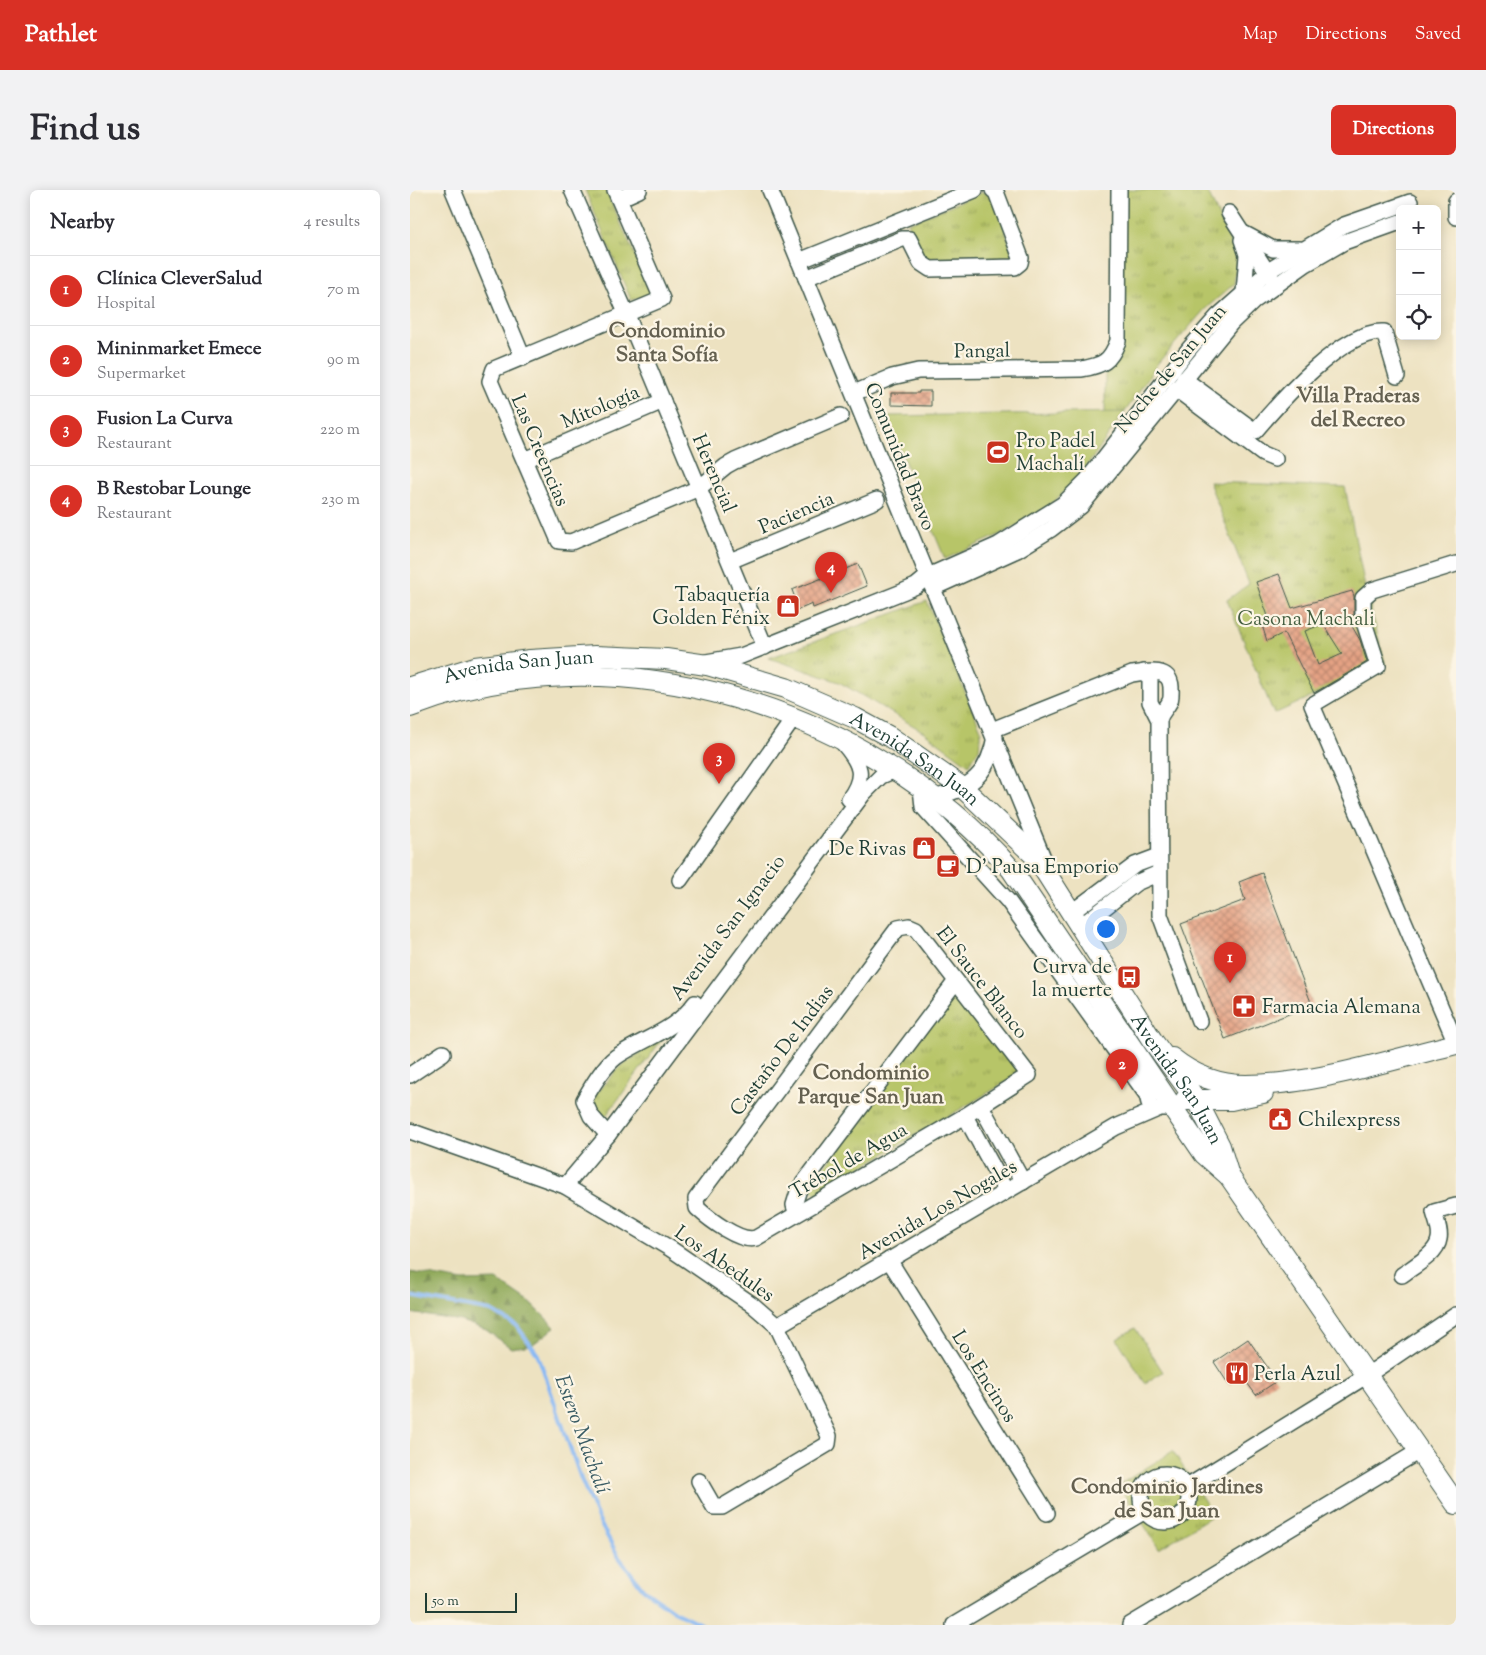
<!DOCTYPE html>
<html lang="en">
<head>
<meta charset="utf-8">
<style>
  body { margin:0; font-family:"Sorts Mill Goudy",serif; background:#f2f2f3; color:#2b2b33 }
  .controls { position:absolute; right:15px; top:15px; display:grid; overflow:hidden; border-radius:8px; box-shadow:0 2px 12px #0003 }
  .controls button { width:45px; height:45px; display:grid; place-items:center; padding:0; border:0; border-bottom:1px solid #e1e1e2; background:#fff; color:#2b2b33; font:25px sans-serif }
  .scale { position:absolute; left:15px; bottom:12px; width:92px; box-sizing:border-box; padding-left:5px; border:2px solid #1f3d34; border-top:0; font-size:14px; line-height:18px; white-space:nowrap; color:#1f3d34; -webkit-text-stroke:4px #fcf5e5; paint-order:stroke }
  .you { position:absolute; left:695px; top:738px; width:18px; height:18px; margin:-12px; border:4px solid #fff; border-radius:50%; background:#1a73e8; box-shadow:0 0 0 8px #1a73e833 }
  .badge { display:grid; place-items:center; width:32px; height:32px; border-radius:50%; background:#d93025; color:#fff; font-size:16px; font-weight:700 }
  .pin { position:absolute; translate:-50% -41px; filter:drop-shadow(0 1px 2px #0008) }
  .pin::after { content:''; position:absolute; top:26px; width:18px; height:15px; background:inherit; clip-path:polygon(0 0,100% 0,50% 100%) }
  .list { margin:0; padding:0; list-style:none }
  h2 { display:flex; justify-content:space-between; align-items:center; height:65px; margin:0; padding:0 20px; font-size:21px }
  h2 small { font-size:16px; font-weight:400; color:#7c7c81 }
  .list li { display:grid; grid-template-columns:32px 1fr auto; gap:15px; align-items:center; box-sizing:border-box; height:70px; padding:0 20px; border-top:1px solid #e1e1e2 }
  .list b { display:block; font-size:19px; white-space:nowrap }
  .list p { margin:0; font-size:16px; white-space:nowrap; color:#7c7c81 }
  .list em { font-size:16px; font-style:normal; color:#7c7c81 }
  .icon { flex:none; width:28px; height:28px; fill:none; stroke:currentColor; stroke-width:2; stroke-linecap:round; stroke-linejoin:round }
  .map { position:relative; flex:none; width:1046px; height:1435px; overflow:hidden; border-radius:8px }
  header { display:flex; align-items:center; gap:30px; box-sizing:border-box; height:70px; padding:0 25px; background:#d93025; color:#fff }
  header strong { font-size:24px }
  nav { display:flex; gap:28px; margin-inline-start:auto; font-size:18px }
  .intro { display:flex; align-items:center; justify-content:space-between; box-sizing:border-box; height:120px; padding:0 30px }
  h1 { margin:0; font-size:35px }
  .button { padding:12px 22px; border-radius:8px; background:#d93025; color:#fff; font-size:18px; font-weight:700 }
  main { display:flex; gap:30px; padding:0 30px }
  aside { flex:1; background:#fff; border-radius:8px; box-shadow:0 2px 12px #0003 }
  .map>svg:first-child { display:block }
</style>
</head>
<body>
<header>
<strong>Pathlet</strong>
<nav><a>Map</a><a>Directions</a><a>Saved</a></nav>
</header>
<div class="intro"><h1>Find us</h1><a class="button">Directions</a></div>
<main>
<aside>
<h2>Nearby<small>4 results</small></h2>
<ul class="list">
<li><span class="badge">1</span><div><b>Clínica CleverSalud</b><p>Hospital</p></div><em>70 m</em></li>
<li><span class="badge">2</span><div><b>Mininmarket Emece</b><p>Supermarket</p></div><em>90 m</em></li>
<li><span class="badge">3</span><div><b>Fusion La Curva</b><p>Restaurant</p></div><em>220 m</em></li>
<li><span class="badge">4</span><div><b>B Restobar Lounge</b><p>Restaurant</p></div><em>230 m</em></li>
</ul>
</aside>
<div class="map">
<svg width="1046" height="1435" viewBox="0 0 1046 1435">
  <defs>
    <pattern id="grass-tufts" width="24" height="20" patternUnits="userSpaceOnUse" patternTransform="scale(1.25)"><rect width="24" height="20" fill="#b7c567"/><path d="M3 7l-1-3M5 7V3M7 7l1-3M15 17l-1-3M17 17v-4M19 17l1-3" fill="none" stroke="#94a156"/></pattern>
    <pattern id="forest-firs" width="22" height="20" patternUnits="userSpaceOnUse" patternTransform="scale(1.25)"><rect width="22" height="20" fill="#91aa5c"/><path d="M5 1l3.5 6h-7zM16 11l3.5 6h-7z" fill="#768c4d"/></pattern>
    <pattern id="building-cross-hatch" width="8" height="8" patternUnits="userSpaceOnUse" patternTransform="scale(1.25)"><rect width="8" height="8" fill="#e5a284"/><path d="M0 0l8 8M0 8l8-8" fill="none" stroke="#b9856d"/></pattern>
  </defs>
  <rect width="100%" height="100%" fill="#fcf5e5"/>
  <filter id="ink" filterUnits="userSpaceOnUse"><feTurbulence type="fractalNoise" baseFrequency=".02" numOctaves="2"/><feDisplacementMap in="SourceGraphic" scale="10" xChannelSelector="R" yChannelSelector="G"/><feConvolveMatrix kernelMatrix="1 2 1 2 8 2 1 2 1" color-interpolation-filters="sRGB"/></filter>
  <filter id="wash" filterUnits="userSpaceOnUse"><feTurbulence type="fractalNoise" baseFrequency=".0096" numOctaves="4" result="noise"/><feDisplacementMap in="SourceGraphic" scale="20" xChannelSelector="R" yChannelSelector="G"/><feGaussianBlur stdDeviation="1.12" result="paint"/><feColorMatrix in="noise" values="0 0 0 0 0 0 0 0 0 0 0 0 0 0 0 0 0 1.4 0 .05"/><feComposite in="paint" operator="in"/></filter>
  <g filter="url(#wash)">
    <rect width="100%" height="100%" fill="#ede2c1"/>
    <g fill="url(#grass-tufts)" stroke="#6b814e">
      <path d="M175,0h21l46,104 -21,6z"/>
      <path d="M714,0h83l30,68 -3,26 -29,25 -47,54 -33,49 -20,1v-47l9,-6z"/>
      <path d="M573,2l12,4 20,66 -91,1 -16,-40z"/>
      <path d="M799,292l136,5 20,100 20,76 -111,51 -47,-114 22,-16z"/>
      <path d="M517,411l54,129 -2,19 -10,16 -45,-33 -85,-50 -70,-24z"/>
      <path d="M546,799l62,81 -3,7 -199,117 -5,-6 2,-5z"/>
      <path d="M256,844l-63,86 -12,-20 28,-32z"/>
      <path d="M763,1261l40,64 -54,34 -40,-64z"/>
    </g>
    <path fill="url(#forest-firs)" stroke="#587448" d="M0,1082l53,9 34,-1 35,24 23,23 -23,18 -21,3 -25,-18 -25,-9 -51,-8z"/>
    <g fill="#b7c567" stroke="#6b814e">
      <path d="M715,222c-19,25 -36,55 -58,77 -33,34 -80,51 -122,70l-59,-143z"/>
      <path d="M725,1138l28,44 -18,11 -28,-44z"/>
    </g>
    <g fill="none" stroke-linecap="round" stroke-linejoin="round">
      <path stroke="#89b9f4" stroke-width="4" d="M0,1106l81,15 26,15 21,29 43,124 17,40 20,37 25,33 31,22 29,14"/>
    </g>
    <g id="blocks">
      <g fill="url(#building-cross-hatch)" fill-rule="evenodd">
        <path d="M509,201h12v15l-40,-1v-12h28z"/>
        <path d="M448,374l9,22 -54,22 -1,-4 -28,12 -5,-12 16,-6 -3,-8z"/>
        <path d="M869,384l13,34 60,-17 2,5v19l-8,1 14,24 7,22 -53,31 -30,-60 -17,8 -6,-19 8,-3 -13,-37zM913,434l19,30 -24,11 -13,-34z"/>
        <path d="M852,683l50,132 -87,34 -44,-115 64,-24 -6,-18z"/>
        <path d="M838,1149l29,42 -21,14 -14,-19 -13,9 -15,-23z"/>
      </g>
    </g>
  </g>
  <g filter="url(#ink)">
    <use href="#blocks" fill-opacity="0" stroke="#3e5649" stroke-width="1"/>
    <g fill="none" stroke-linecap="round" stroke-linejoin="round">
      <g stroke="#3e5649" stroke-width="18">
        <g id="minor">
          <path d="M43,0l70,168"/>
          <path d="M162,0l55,125 138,332"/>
          <path d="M205,0l47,109 -168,70 -4,12 69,160 12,1 128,-54 27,-22 9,-5 106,-45"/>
          <path d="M360,0l276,675"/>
          <path d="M209,9l20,-9"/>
          <path d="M1046,11v16"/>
          <path d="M819,23l43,66"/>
          <path d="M835,44l28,15h27"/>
          <path d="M832,50l5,15 -3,38"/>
          <path d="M389,71l176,-71"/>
          <path d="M396,88l96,-39h7l12,24 9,6 85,-2 5,-4 1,-5 -25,-66 -3,-2"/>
          <path d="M774,189l71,52c25,-29 88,-102 129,-99l13,44"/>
          <path d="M766,199l87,65 12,5"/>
          <path d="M444,203l38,-16 26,-6 164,-2c21,-4 28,-7 36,-28l1,-151"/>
          <path d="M115,270l138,-59"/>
          <path d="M320,371l147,-61"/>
          <path d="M1046,374l-84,26 -9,8v21l15,47 -66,39 144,338"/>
          <path d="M523,398l84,-38 34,-21 30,-23 150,-183 23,-22 52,-37 38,-22 56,-20"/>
          <path d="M296,472l35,-6 161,-64 14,-6 12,-10 70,-31 65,-41 24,-24 102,-131 29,-33 52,-46 74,-45 66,-23"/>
          <path d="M734,482l6,5v25l9,18"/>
          <path d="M582,540l140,-56c14,-2 38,-7 39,13 0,5 1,12 -2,16 -3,6 -8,9 -10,17l1,195 39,106"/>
          <path d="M433,553c18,21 23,33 6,56"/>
          <path d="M511,598l2,19 85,94 139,194 2,8"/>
          <path d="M524,608c37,-10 54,-23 61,-61"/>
          <path d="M270,690l114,-162"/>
          <path d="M662,722l63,-47 24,-9"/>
          <path d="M499,736l7,3 113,146 -64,41 -209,122c-16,5 -47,-19 -59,-30l-1,-9 202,-271z"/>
          <path d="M671,736l55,-43 23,-10"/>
          <path d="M0,885l33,-22"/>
          <path d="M571,916l42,76"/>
          <path d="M555,926l41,75"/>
          <path d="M0,941l155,55 106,63 82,56 24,21 52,110 -1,8 -106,63h-8l-15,-26"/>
          <path d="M198,945l-17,-19 -7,-16c8,-14 19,-33 32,-43 28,-19 59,-26 79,-54"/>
          <path d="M155,996l43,-51 255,-341 18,-18 14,-6"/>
          <path d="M386,1023l-2,-8 5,-16 157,-208"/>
          <path d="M479,1070l158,253"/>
          <path d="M992,1085c12,-9 35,-21 37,-36 2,-8 -3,-19 -5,-27l22,-6"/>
          <path d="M367,1136l339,-199 44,-19h13"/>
          <circle cx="755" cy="1308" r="24"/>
          <path d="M777,1297l179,-111 90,-61"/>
          <path d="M544,1435l191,-114"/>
          <path d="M720,1435l289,-174"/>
        </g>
      </g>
      <g stroke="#3e5649" stroke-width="22">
        <g id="major">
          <path id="s1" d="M0,497l65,-20 55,-7 65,-4 71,3 41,6 79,23 69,30 35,19 73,51 73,69 116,183 45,61 23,45 9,30"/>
          <path d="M0,517c204,-80 460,1 601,162l193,285 25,22 227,328"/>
          <path d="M762,868c21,17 47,27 74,27 69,0 143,-25 210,-41"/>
          <path d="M775,910h46l32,-7"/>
        </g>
      </g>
      <use href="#minor" stroke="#fff" stroke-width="15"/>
      <use href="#major" stroke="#fff" stroke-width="20"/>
    </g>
  </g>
  <defs>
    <g id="stadium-square" transform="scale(1.25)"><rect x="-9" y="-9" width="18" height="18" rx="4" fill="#c8321e" stroke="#fcf5e5"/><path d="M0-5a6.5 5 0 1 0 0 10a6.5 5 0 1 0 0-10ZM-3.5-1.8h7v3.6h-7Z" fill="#fff"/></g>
    <g id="shop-square" transform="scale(1.25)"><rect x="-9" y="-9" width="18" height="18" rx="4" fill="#c8321e" stroke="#fcf5e5"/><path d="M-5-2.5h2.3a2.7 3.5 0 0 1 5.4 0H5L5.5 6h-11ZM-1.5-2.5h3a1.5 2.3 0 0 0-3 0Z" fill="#fff"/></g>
    <g id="cafe-square" transform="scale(1.25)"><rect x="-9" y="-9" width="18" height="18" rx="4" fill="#c8321e" stroke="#fcf5e5"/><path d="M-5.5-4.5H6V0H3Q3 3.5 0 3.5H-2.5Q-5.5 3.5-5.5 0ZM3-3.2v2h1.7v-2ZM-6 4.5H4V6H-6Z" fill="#fff"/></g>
    <g id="bus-square" transform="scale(1.25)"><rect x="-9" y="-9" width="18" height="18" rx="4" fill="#c8321e" stroke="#fcf5e5"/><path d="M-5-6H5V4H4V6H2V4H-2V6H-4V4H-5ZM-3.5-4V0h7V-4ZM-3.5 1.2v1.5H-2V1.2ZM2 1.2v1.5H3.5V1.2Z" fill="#fff"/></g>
    <g id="pharmacy-square" transform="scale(1.25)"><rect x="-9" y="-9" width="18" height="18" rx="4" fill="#c8321e" stroke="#fcf5e5"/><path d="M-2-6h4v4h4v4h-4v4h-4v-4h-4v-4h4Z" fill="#fff"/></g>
    <g id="civic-square" transform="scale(1.25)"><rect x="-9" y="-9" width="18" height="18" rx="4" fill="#c8321e" stroke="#fcf5e5"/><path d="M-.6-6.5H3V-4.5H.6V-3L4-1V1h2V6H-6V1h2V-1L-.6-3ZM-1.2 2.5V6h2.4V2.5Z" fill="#fff"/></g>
    <g id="restaurant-square" transform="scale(1.25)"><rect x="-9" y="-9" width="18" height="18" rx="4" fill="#c8321e" stroke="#fcf5e5"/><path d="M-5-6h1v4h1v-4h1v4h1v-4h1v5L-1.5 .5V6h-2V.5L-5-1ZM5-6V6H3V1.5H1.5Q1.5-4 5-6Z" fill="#fff"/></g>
  </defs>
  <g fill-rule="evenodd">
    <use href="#stadium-square" x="588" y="262"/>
    <use href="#shop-square" x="378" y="416"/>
    <use href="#shop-square" x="514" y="658"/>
    <use href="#cafe-square" x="538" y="676"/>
    <use href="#bus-square" x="719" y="787"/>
    <use href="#pharmacy-square" x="834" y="816"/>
    <use href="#civic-square" x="870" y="929"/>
    <use href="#restaurant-square" x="827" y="1183"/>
  </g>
  <g text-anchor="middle" stroke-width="4.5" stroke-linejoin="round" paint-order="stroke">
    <g font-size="20" fill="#1f3d34" stroke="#fcf5e5">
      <text transform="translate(572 160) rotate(-1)" y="7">Pangal</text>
      <text transform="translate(760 178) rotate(-50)" y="7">Noche de San Juan</text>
      <text transform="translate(190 216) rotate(-23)" y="7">Mitología</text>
      <text transform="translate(131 260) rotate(67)" y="7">Las Creencias</text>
      <text transform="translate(491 266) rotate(68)" y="7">Comunidad Bravo</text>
      <text transform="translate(305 283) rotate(67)" y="7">Herencial</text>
      <text transform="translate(386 322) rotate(-23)" y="7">Paciencia</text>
      <text dy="7" stroke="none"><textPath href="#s1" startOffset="111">Avenida San Juan</textPath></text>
      <text dy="7" stroke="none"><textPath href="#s1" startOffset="531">Avenida San Juan</textPath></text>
      <text transform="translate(317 737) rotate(-53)" y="7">Avenida San Ignacio</text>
      <text transform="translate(573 792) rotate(52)" y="7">El Sauce Blanco</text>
      <text transform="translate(371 860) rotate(-53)" y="7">Castaño De Indias</text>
      <text dy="7" stroke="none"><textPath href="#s1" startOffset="951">Avenida San Juan</textPath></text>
      <text transform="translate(438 970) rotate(-30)" y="7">Trébol de Agua</text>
      <text transform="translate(527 1019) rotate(-30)" y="7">Avenida Los Nogales</text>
      <text transform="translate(315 1073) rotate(35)" y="7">Los Abedules</text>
      <text transform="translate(575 1186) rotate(58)" y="7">Los Encinos</text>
    </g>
    <g font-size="20" fill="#1f3d34" stroke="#fcf5e5" text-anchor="start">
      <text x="606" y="257">Pro Padel<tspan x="606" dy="23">Machalí</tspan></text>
      <text x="360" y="411" text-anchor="end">Tabaquería<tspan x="360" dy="23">Golden Fénix</tspan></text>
      <text x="496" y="665" text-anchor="end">De Rivas</text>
      <text x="556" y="683">D' Pausa Emporio</text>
      <text x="702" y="783" text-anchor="end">Curva de<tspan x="702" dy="23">la muerte</tspan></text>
      <text x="852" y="823">Farmacia Alemana</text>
      <text x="888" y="936">Chilexpress</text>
      <text x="844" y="1190">Perla Azul</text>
    </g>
    <g font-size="20" fill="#455f41" stroke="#fcf5e5">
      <text x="896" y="435">Casona Machali</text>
    </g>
    <g font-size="21" font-weight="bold" fill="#646050" stroke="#fcf5e5">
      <text x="257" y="147">Condominio<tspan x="257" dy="24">Santa Sofía</tspan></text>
      <text x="948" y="212">Villa Praderas<tspan x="948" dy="24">del Recreo</tspan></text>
      <text x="461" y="889">Condominio<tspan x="461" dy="24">Parque San Juan</tspan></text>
      <text x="757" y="1303">Condominio Jardines<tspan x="757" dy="24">de San Juan</tspan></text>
    </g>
    <g font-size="21" font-style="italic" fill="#3a5c64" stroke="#fcf5e5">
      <text transform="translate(173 1244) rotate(70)" y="7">Estero Machalí</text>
    </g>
  </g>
</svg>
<div class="controls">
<button>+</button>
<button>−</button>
<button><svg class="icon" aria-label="locate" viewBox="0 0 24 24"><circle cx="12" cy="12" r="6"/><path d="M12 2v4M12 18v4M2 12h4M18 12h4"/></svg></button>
</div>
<div class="scale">50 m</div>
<div class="you"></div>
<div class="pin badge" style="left:820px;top:793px">1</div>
<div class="pin badge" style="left:712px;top:900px">2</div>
<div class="pin badge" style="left:309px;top:594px">3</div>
<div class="pin badge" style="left:421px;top:403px">4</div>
</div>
</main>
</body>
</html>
